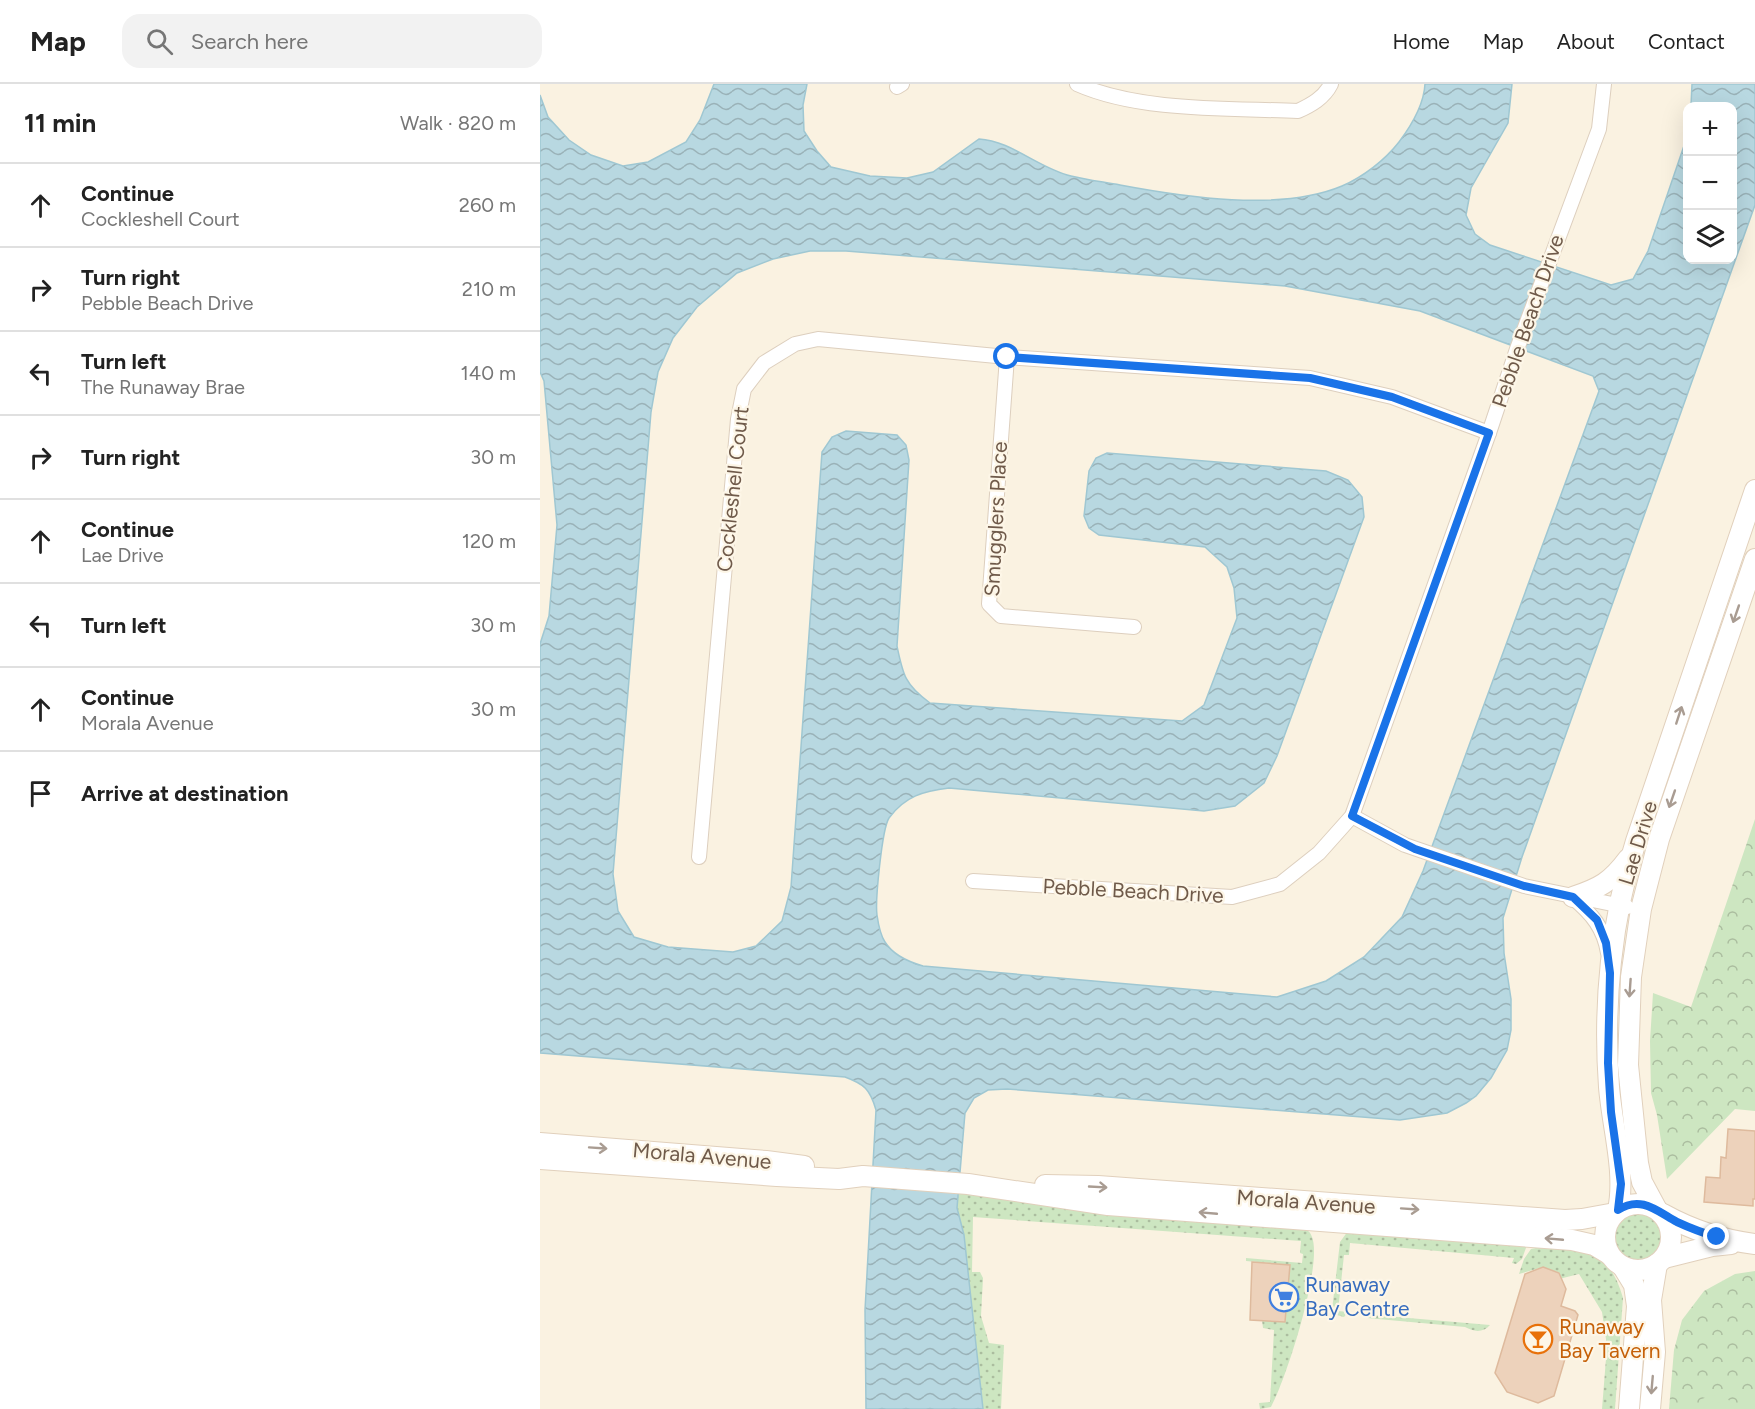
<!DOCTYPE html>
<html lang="en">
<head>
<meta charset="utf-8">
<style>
  body { margin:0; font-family:Figtree,sans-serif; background:#f2f2f2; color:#222 }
  .controls { position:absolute; right:18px; top:18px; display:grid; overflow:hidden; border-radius:12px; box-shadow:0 6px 24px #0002 }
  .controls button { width:54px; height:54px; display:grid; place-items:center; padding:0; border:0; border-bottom:2px solid #e0e0e0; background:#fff; color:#222; font:30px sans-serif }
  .stop { position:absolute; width:18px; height:18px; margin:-14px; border:4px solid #1a73e8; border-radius:50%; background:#fff }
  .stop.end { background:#1a73e8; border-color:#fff; box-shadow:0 2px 6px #0008 }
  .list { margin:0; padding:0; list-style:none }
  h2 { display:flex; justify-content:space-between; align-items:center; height:78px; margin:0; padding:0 24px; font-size:26px }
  h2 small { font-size:20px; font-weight:400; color:#767676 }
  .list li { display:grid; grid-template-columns:39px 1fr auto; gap:18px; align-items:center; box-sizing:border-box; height:84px; padding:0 24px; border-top:2px solid #e0e0e0 }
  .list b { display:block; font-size:22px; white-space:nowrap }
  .list p { margin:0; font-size:20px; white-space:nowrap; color:#767676 }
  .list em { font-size:20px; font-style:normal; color:#767676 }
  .icon { flex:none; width:33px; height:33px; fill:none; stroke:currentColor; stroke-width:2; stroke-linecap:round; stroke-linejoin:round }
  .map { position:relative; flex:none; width:1215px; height:1325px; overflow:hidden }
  header { display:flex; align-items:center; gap:36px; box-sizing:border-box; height:84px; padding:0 30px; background:#fff; border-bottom:2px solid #e0e0e0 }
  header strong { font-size:28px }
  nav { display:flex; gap:33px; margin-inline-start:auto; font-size:21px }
  .search { width:420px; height:54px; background:#f2f2f2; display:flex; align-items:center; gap:15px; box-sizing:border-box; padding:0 21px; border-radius:18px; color:#767676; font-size:22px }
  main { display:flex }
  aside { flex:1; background:#fff }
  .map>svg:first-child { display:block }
</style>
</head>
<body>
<header>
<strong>Map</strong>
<div class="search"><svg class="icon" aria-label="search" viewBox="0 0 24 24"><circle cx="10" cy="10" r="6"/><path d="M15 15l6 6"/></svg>Search here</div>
<nav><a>Home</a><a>Map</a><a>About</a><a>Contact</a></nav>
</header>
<main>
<aside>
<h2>11 min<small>Walk · 820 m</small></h2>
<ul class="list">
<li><svg class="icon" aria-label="ahead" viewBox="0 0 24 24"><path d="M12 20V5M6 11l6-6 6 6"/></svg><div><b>Continue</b><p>Cockleshell Court</p></div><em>260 m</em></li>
<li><svg class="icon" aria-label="right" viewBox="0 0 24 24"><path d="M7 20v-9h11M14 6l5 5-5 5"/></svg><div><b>Turn right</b><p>Pebble Beach Drive</p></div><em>210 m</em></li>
<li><svg class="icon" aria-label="left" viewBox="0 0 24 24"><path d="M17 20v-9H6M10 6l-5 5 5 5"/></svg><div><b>Turn left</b><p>The Runaway Brae</p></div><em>140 m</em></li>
<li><svg class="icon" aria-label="right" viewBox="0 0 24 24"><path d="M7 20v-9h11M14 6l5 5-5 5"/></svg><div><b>Turn right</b></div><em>30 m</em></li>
<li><svg class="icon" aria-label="ahead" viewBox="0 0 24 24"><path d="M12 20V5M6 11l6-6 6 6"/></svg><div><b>Continue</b><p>Lae Drive</p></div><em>120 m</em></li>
<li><svg class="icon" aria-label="left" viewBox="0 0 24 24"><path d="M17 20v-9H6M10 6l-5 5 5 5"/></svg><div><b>Turn left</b></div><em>30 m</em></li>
<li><svg class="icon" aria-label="ahead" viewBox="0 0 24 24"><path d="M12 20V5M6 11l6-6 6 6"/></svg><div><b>Continue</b><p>Morala Avenue</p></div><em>30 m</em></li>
<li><svg class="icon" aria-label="arrive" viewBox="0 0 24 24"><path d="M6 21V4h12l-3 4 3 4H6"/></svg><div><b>Arrive at destination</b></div></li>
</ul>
</aside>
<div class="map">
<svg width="1215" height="1325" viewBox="0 0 1215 1325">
  <defs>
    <pattern id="grass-dots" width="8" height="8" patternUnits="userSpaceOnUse" patternTransform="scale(1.5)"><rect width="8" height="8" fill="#cde6c1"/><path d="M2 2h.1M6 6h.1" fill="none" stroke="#abbd9f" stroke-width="1.8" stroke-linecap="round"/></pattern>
    <pattern id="park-crowns" width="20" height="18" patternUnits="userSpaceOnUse" patternTransform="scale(1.5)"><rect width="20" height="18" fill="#cde6c1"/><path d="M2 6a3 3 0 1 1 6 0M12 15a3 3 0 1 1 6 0" fill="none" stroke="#abbd9f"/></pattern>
    <pattern id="water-waves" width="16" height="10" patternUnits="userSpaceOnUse" patternTransform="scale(1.5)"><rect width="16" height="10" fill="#b8d8e1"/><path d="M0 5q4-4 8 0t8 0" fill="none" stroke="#9ab2b8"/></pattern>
  </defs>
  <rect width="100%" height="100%" fill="#faf2e1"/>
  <g fill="url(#grass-dots)">
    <path d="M419,1106l343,38c5,2 8,3 10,9 11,28 -26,143 -41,170l-11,2 -1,-6 11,-1 4,-72 -11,-2 -1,-8 23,1 5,-56 -44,-4v-3l56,5 1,-9 -3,-1 1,-12 -328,-24 -1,55h8l3,6 -2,38 8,27 15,2 -3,64h-18l-19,-174 -7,-27z"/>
    <circle cx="1097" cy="1153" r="24"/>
    <path d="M808,1147l179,14 -5,14 -6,5 -4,-1 2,-5 -164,-15 -1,12h-5l-6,56 10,1 -4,5 -11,-3 -1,-4 8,-68z"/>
    <path d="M1011,1161c40,8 59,8 72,53l-8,111h-13l5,-63 -5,-34 -23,-38 -20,5 1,-6 -17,-6 -24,7 5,-15 7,-10z"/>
    <path d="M822,1230l128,11c-7,8 -16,7 -25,2l-98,-9 -6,-2z"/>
  </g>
  <g fill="url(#park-crowns)">
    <path d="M1215,735v292l-20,-2 -68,70 -10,-64 -6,-22 -1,-52 3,-48 38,14z"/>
    <path d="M1215,1187v138h-86l5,-59 8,-30 22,-29 31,-17z"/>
  </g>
  <path fill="#cde6c1" d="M1172,1311c10,1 19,3 23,14h-9c-6,-9 -16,-10 -23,0h-8l7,-10z"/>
  <path fill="url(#water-waves)" stroke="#9fc7d2" stroke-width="1.5" fill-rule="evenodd" d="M174,0h93l-4,21 1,26 13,20 14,16 39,9 37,2 26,-6 46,-33c33,2 59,29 92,37 16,4 33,6 49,9 64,12 160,27 222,1 21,-9 43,-26 57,-44 12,-16 25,-38 26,-58h87l-4,39 -37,65 -5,27 9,19 15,11 121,40 22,-6 15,-28 39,-114 1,123h44v-154h-41l1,-22h63v121l-233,652 -19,61 1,35 7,46v31l-4,20 -16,28 -15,18 -10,7 -19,10 -47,7 -393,-31 -19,1 -14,8 -9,15 -8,95 7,27 19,174h-117l-1,-99 11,-200c-6,-21 -12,-26 -31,-33l-305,-24v-409l9,-28 8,-91 -13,-144 -4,-9v-277l8,22 21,23 22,15 32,11 25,-4 38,-20 14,-22zM270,167h36l439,35 135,25 173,65 6,15 -176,480 -21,46 -38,40 -38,24 -49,16 -354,-31c-14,-4 -30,-11 -38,-24 -4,-6 -7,-20 -8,-27 -2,-14 5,-86 12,-97 16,-22 35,-27 60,-30l255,23 31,-5 29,-23 13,-27 87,-239 -2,-20 -14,-17 -22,-9 -219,-18 -11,5 -7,13 -5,45 5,12 10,7 106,12 22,20 7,21 3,30 -33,87 -22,16 -252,-18c-25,-18 -27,-28 -33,-57l12,-186 -3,-15 -9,-10 -51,-4 -14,6 -10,15 -31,435 -9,34 -26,25 -23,6 -65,-5 -34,-10 -16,-26 -5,-37 38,-462 7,-40 15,-34 24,-31 40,-34 36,-14z"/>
  <g fill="#edd2bb" stroke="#deba9d" stroke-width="1.5">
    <path d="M1188,1045l27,2v68h-2v7l-49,-4 2,-25 14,1 1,-21 5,1z"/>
    <path d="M712,1178l38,3 -5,57 -35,-2z"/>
    <path d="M1003,1183l16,6 7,16 -5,17 14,5 3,4 -24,81 -16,7 -31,-11 -12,-19 30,-99z"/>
  </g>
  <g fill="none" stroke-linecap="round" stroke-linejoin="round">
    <g stroke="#ddcfbe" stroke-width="16">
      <g id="street">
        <path d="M537,0c63,28 152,24 221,27 13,-6 26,-13 33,-27"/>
        <path d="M357,3l5,-3"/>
        <path d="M467,273l-18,247 12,12 133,11"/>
        <path d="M812,732l53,29 119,41 103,21"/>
        <path d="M159,773l39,-438 6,-30 20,-26 31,-19 23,-5 189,18 303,21 82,19 97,36"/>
        <path d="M433,797l259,16 48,-13 39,-31 33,-37 137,-383 28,-84 82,-220 5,-45"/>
        <path d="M1033,814c19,16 31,30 35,55"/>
      </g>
    </g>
    <g stroke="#e1d0bc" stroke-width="22">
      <g id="secondary">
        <path d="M1033,813c27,-9 38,-15 55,-38"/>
        <path d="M0,1059l226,18 38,5"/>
        <path d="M0,1075l237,17 62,3 24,-3 105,8 140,21 464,35 22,5 15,9"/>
        <path d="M505,1101l53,1 467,34 17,-1 33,-6"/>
        <circle cx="1098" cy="1153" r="33"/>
        <path d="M1116,1124l-14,-26 -4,-19 -10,-98 3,-88 10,-68 18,-70 96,-280"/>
        <path d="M1078,1126c8,-38 -6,-84 -9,-123 -6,-82 2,-168 27,-246l119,-351"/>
        <path d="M1123,1130c29,16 59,26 92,30"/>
        <path d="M1124,1174l48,-12 19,-2"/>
        <path d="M1083,1183l11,18 3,21 -8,103"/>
        <path d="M1110,1325l5,-57 -4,-52 6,-36"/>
      </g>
    </g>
    <use href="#street" stroke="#fff" stroke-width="14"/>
    <use href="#secondary" stroke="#fff" stroke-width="20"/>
  </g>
  <defs><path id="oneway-shaft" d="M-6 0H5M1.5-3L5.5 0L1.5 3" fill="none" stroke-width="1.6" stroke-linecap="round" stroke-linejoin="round" transform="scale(1.5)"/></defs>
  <g stroke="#a99c92">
    <use href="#oneway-shaft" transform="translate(1196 530) rotate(109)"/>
    <use href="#oneway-shaft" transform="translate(1139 631) rotate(-72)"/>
    <use href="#oneway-shaft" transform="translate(1132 715) rotate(109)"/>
    <use href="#oneway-shaft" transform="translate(1090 904) rotate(94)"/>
    <use href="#oneway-shaft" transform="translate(58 1064) rotate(4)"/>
    <use href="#oneway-shaft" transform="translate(558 1103) rotate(3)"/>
    <use href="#oneway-shaft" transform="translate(870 1125) rotate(4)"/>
    <use href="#oneway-shaft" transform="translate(668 1129) rotate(-175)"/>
    <use href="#oneway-shaft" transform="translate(1014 1155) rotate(-175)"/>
    <use href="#oneway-shaft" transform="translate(1112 1301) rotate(95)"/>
  </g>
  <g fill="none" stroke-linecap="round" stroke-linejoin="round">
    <path stroke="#1a73e8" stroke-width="8" d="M467,273l303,21 82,19 97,36 -137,383 63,33 109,37 49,11 24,23 9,23 4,30 -2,90 3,49 10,72 -3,26c23,-15 39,1 59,12 13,6 26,11 40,15"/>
  </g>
  <defs>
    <g id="supermarket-ring" transform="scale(1.5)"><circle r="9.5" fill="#fdf6e7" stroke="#3f7fe0" stroke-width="1.5"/><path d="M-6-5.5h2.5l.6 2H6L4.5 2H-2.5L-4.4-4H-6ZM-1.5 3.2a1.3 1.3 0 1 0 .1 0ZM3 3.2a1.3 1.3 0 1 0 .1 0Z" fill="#3f7fe0"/></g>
    <g id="bar-ring" transform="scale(1.5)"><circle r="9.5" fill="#fdf6e7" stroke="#e8710a" stroke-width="1.5"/><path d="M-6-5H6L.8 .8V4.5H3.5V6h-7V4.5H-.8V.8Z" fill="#e8710a"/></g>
  </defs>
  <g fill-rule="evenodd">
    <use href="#supermarket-ring" x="744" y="1213"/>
    <use href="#bar-ring" x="998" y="1255"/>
  </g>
  <g text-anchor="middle" stroke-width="4.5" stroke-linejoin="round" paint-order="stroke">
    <g font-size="21" fill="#6f5a4a" stroke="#fdf6e7">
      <text transform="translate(988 237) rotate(-71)" y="7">Pebble Beach Drive</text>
      <text transform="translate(193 405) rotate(-84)" y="7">Cockleshell Court</text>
      <text transform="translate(456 435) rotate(-87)" y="7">Smugglers Place</text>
      <text transform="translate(1098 759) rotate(-73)" y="7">Lae Drive</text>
      <text transform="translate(593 807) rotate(3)" y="7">Pebble Beach Drive</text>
      <text transform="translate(162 1072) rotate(5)" y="7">Morala Avenue</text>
      <text transform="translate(766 1118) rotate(4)" y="7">Morala Avenue</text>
    </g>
    <g font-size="21" fill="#366cbe" stroke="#fdf6e7" text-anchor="start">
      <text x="765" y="1208">Runaway<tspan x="765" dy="24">Bay Centre</tspan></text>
    </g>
    <g font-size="21" fill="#c56008" stroke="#fdf6e7" text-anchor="start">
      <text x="1019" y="1250">Runaway<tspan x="1019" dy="24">Bay Tavern</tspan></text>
    </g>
  </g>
</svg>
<div class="controls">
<button>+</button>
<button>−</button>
<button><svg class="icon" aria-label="layers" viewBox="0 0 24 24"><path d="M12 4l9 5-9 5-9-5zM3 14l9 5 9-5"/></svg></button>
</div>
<div class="stop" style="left:467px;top:273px"></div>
<div class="stop end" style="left:1177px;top:1153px"></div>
</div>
</main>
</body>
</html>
